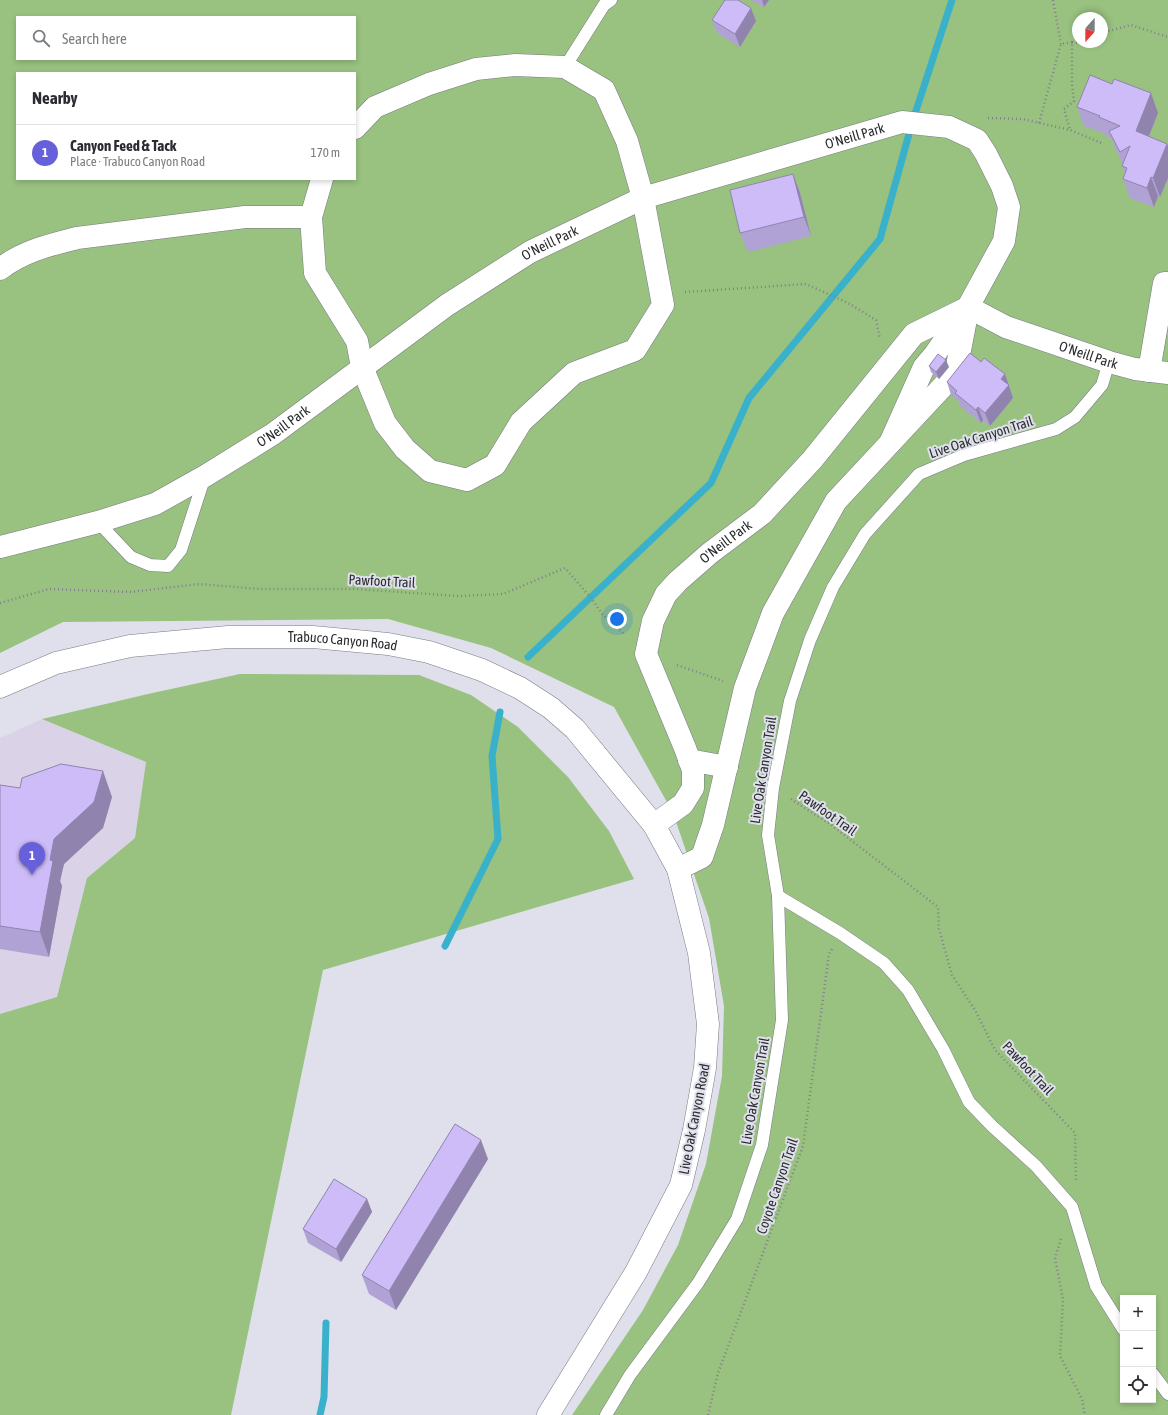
<!DOCTYPE html>
<html lang="en">
<head>
<meta charset="utf-8">
<style>
  body { margin:0; font-family:"Asap Condensed",sans-serif; background:#f2f2f3; color:#2b2b33 }
  .controls { position:absolute; right:12px; bottom:12px; display:grid; overflow:hidden; border-radius:0px; box-shadow:0 2px 6px #0003 }
  .controls button { width:36px; height:36px; display:grid; place-items:center; padding:0; border:0; border-bottom:1px solid #e1e1e2; background:#fff; color:#2b2b33; font:20px sans-serif }
  .compass { position:absolute; left:1072px; top:12px; width:36px; height:36px; border-radius:50%; background:#fff; box-shadow:0 2px 6px #0003; rotate:201deg }
  .you { position:absolute; left:617px; top:619px; width:14px; height:14px; margin:-10px; border:3px solid #fff; border-radius:50%; background:#1a73e8; box-shadow:0 0 0 6px #1a73e833 }
  .badge { display:grid; place-items:center; width:26px; height:26px; border-radius:50%; background:#6760da; color:#fff; font-size:13px; font-weight:700 }
  .pin { position:absolute; translate:-50% -33px; filter:drop-shadow(0 1px 2px #0008) }
  .pin::after { content:''; position:absolute; top:21px; width:14px; height:12px; background:inherit; clip-path:polygon(0 0,100% 0,50% 100%) }
  .list { margin:0; padding:0; list-style:none }
  h2 { display:flex; justify-content:space-between; align-items:center; height:52px; margin:0; padding:0 16px; font-size:17px }
  h2 small { font-size:13px; font-weight:400; color:#7c7c81 }
  .list li { display:grid; grid-template-columns:26px 1fr auto; gap:12px; align-items:center; box-sizing:border-box; height:56px; padding:0 16px; border-top:1px solid #e1e1e2 }
  .list b { display:block; font-size:15px; white-space:nowrap }
  .list p { margin:0; font-size:13px; white-space:nowrap; color:#7c7c81 }
  .list em { font-size:13px; font-style:normal; color:#7c7c81 }
  .icon { flex:none; width:22px; height:22px; fill:none; stroke:currentColor; stroke-width:2; stroke-linecap:round; stroke-linejoin:round }
  .map { position:relative; flex:none; width:1168px; height:1415px; overflow:hidden }
  .search { position:absolute; background:#fff; box-shadow:0 2px 6px #0003; left:16px; top:16px; width:340px; height:44px; display:flex; align-items:center; gap:10px; box-sizing:border-box; padding:0 14px; border-radius:0px; color:#7c7c81; font-size:15px }
  .panel { position:absolute; background:#fff; box-shadow:0 2px 6px #0003; left:16px; top:72px; width:340px; height:108px; border-radius:0px }
  .map>svg:first-child { display:block }
</style>
</head>
<body>
<div class="map">
<svg width="1168" height="1415" viewBox="0 0 1168 1415">
  <rect width="100%" height="100%" fill="#dfe0eb"/>
  <path fill="#dad3e8" d="M42,719l104,43 -11,76 -48,40 -30,119 -57,17v-276z"/>
  <g fill="#99c180" fill-rule="evenodd">
    <path d="M0,0h1168v1415h-596l71,-105 35,-65 28,-81 16,-88 2,-70 -15,-88 -36,-105 -59,-106 -123,-59 -103,-29 -325,3 -63,31zM17,17h338v42h-338zM1078,18h24v24h-24zM17,73h338v106h-338zM1123,1298h30v102h-30z"/>
    <path d="M240,674l179,1 52,20 47,32 50,50 41,54 25,48 -311,91 -92,445h-231v-401l57,-17 30,-119 48,-40 11,-76 -104,-43 106,-25z"/>
  </g>
  <g fill="none" stroke-linecap="round" stroke-linejoin="round">
    <g stroke="#3ab1ca" stroke-width="7">
      <path d="M528,657l183,-174 38,-85 131,-159 32,-116 40,-123"/>
      <path d="M445,946l53,-107 -6,-83 8,-44"/>
      <path d="M320,1415l4,-18 2,-74"/>
    </g>
    <g stroke="#797a83" stroke-width="13">
      <g id="service">
        <path d="M565,67l39,-62 7,-5"/>
        <path d="M98,522l33,35 19,8 18,1 13,-16 24,-74"/>
        <path d="M778,896l62,37 44,30 24,27 35,59 26,53 23,24 44,40 36,41 24,79 27,43"/>
        <path d="M1153,1374l15,20"/>
        <path d="M606,1415l24,-40 68,-92 39,-64 25,-74 20,-125 -4,-124 -10,-61 5,-47 17,-87 20,-61 23,-53 32,-53 54,-60 45,-19 92,-26 19,-12 27,-32 7,-23"/>
      </g>
    </g>
    <g stroke="#797a83" stroke-width="23">
      <g id="minor">
        <path d="M322,179l-11,38 4,56 42,68 5,26 23,56 20,26 25,22 37,9 28,-15 26,-43 53,-49 61,-23 28,-45 -20,-107 -16,-57 -23,-51 -39,-23 -50,-2 -39,4 -47,15 -54,23 -20,21"/>
        <path d="M0,269c23,-18 50,-24 77,-31l168,-21h66"/>
        <path id="s1" d="M968,307l38,20 103,35 26,7 33,4"/>
        <path d="M1149,371l15,-88h4"/>
        <path id="s2" d="M0,547l98,-25 57,-18 50,-28 68,-42 174,-129 83,-53 113,-54 259,-76 47,5 28,13 9,14 16,32 7,21 -5,34 -36,66 -33,47 -11,13 -34,76"/>
        <path d="M689,760l38,7"/>
        <path id="s3" d="M654,825l29,-21 10,-16v-18l-8,-22 -39,-94 7,-33 13,-27 12,-13 32,-28 52,-39 50,-54 102,-126 51,-25"/>
        <path d="M678,869l24,-12 11,-32 32,-137 28,-75 63,-112 110,-118 11,-17 10,-52"/>
      </g>
    </g>
    <g stroke="#797a83" stroke-width="23">
      <g id="secondary">
        <path id="s4" d="M0,687l56,-24 74,-17 98,-9h85l75,7 41,8 53,18 38,18 31,20 24,21 79,96 24,44 21,84 9,71 -3,44 -11,62 -13,55 -45,87 -88,143"/>
      </g>
    </g>
    <g stroke="#808189" stroke-width="2.5" stroke-dasharray="1 3" stroke-linecap="butt">
      <path d="M1053,0l8,44"/>
      <path d="M1102,36l7,-5 22,-6 37,12"/>
      <path d="M1072,42l18,3 4,-3"/>
      <path d="M988,118l35,1 47,11 34,14"/>
      <path d="M1039,123l22,-79 11,-2v42l2,17 -10,8 6,21"/>
      <path d="M685,292l121,-8 42,19 28,17 4,19"/>
      <path d="M0,603l49,-14 82,3 68,-8 60,5h97l102,7 45,-2 62,-26 26,30 12,17 22,20"/>
      <path d="M677,665l46,16"/>
      <path d="M791,799l39,25 108,83 1,22 13,46 23,35 20,40 80,83 1,49"/>
      <path d="M1061,1239l-6,19 8,41 -3,57 22,43 3,16"/>
      <path d="M708,1415l10,-42 85,-227 26,-192 3,-5"/>
    </g>
    <use href="#service" stroke="#fff" stroke-width="12"/>
    <use href="#minor" stroke="#fff" stroke-width="22"/>
    <use href="#secondary" stroke="#fff" stroke-width="22"/>
  </g>
  <g fill="#b1a2d6">
    <path d="M751,0h18l-5,7z"/>
    <path d="M712,20l44,1 -16,26 -23,-14z"/>
    <path d="M1077,107l81,6 -9,23 19,10v32l-8,19 -2,-1 -4,11 -24,-9 -7,-19 2,-6 -3,-7 1,-2 -7,-14 -4,-11 -6,-3v-2l-22,-8z"/>
    <path d="M793,174l7,19 11,43 -63,16 -8,-19z"/>
    <path d="M929,366l20,1 -10,12 -8,-7z"/>
    <path d="M1005,374l8,24 -23,28 -7,-6 -2,3 -21,-17 -2,-6 -7,-5 -4,-13z"/>
    <path d="M0,785l20,3 92,9 -9,31 -39,36 -4,17 2,5 -13,71 -49,-8z"/>
    <path d="M488,1159l-92,151 -27,-16 -7,-19z"/>
    <path d="M367,1199l5,13 -31,50 -33,-19 -5,-14z"/>
  </g>
  <g fill="#9084ae">
    <path d="M762,0h7l-5,7z"/>
    <path d="M751,8l5,13 -16,26 -5,-13z"/>
    <path d="M1151,93l7,20 -15,38 -7,-20z"/>
    <path d="M1167,144l1,2v32l-8,19 -7,-19z"/>
    <path d="M793,174l7,19 11,43 -7,-19z"/>
    <path d="M1151,177l7,19 -4,11 -7,-19z"/>
    <path d="M946,360l3,7 -10,12 -3,-7z"/>
    <path d="M1005,374l8,24 -23,28 -5,-13 16,-34z"/>
    <path d="M978,407l5,13 -2,3 -5,-13z"/>
    <path d="M103,771l9,26 -9,31 -39,36 -4,17 2,5 -13,71 -9,-25 10,-72 4,-21z"/>
    <path d="M481,1140l7,19 -92,151 -7,-19z"/>
    <path d="M367,1199l5,13 -31,50 -5,-13z"/>
  </g>
  <g fill="#cebcf9" stroke="#9084ae">
    <path d="M725,0h13l13,8 -16,26 -23,-14z"/>
    <path d="M1090,75l22,9 2,-5 37,14 -15,38 31,13 -14,34 -2,-1 -4,11 -24,-9 4,-11 -5,-2 8,-20 -10,6 -11,-21 11,-5 -21,-9 1,-1 -23,-9z"/>
    <path d="M793,174l11,43 -64,16 -10,-43z"/>
    <path d="M970,353l11,9 3,-4 21,16 -4,5 8,6 -24,28 -7,-6 -2,3 -21,-17 2,-2 -10,-9z"/>
    <path d="M938,354l8,6 -10,12 -7,-6z"/>
    <path d="M61,764l42,7 -9,31 -40,37 -4,21 3,1 -13,71 -40,-6v-141l20,3 2,-10z"/>
    <path d="M455,1124l26,16 -92,151 -27,-16z"/>
    <path d="M334,1179l33,20 -31,50 -33,-20z"/>
  </g>
  <g text-anchor="middle" stroke-width="4" stroke-linejoin="round" paint-order="stroke">
    <g font-size="14" fill="#2a2b2f" stroke="#dfe0eb">
      <text dy="5" stroke="none"><textPath href="#s2" startOffset="959">O'Neill Park</textPath></text>
      <text dy="5" stroke="none"><textPath href="#s2" startOffset="635">O'Neill Park</textPath></text>
      <text dy="5" stroke="none"><textPath href="#s1" startOffset="130">O'Neill Park</textPath></text>
      <text dy="5" stroke="none"><textPath href="#s2" startOffset="311">O'Neill Park</textPath></text>
      <text transform="translate(981 437) rotate(-18)" y="5">Live Oak Canyon Trail</text>
      <text dy="5" stroke="none"><textPath href="#s3" startOffset="341">O'Neill Park</textPath></text>
      <text transform="translate(382 581) rotate(3)" y="5">Pawfoot Trail</text>
      <text dy="5" stroke="none"><textPath href="#s4" startOffset="350">Trabuco Canyon Road</textPath></text>
      <text transform="translate(763 770) rotate(-81)" y="5">Live Oak Canyon Trail</text>
      <text transform="translate(828 813) rotate(35)" y="5">Pawfoot Trail</text>
      <text transform="translate(1028 1068) rotate(47)" y="5">Pawfoot Trail</text>
      <text transform="translate(755 1091) rotate(-80)" y="5">Live Oak Canyon Trail</text>
      <text transform="translate(694 1119) rotate(-79)" y="5">Live Oak Canyon Road</text>
      <text transform="translate(777 1186) rotate(-71)" y="5">Coyote Canyon Trail</text>
    </g>
  </g>
</svg>
<div class="controls">
<button>+</button>
<button>−</button>
<button><svg class="icon" aria-label="locate" viewBox="0 0 24 24"><circle cx="12" cy="12" r="6"/><path d="M12 2v4M12 18v4M2 12h4M18 12h4"/></svg></button>
</div>
<svg class="compass" viewBox="-18 -18 36 36"><path d="M0-13l5 13h-10z" fill="#e53935"/><path d="M0 13l5-13h-10z" fill="#7c7c81"/></svg>
<div class="you"></div>
<div class="pin badge" style="left:32px;top:875px">1</div>
<div class="search"><svg class="icon" aria-label="search" viewBox="0 0 24 24"><circle cx="10" cy="10" r="6"/><path d="M15 15l6 6"/></svg>Search here</div>
<section class="panel">
<h2>Nearby<small></small></h2>
<ul class="list">
<li><span class="badge">1</span><div><b>Canyon Feed &amp; Tack</b><p>Place · Trabuco Canyon Road</p></div><em>170 m</em></li>
</ul>
</section>
</div>
</body>
</html>
